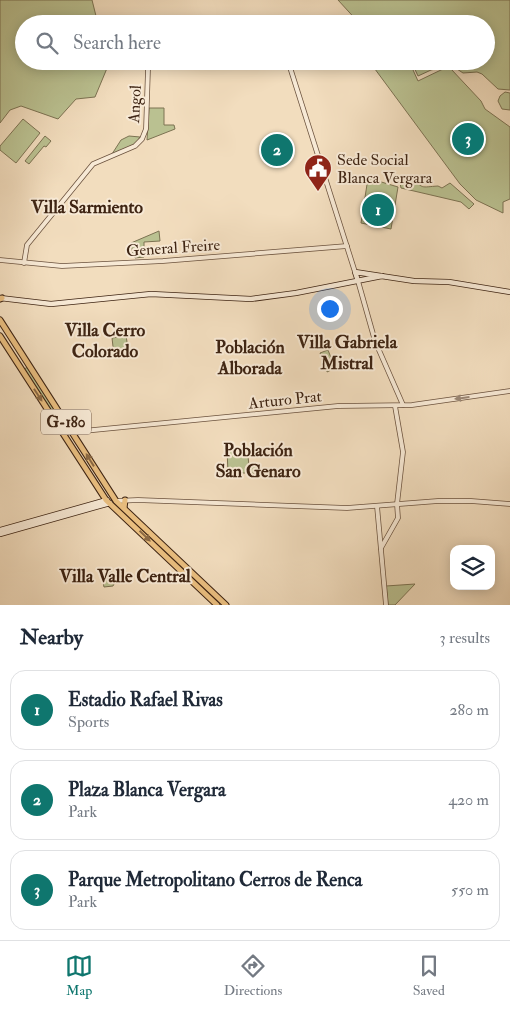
<!DOCTYPE html>
<html lang="en">
<head>
<meta charset="utf-8">
<style>
  body { margin:0; font-family:"IM FELL Double Pica",serif; background:#f6f6f7; color:#1f2937 }
  .controls { position:absolute; right:15px; bottom:15px; display:grid; overflow:hidden; border-radius:10px; box-shadow:0 2px 12px #0003 }
  .controls button { width:45px; height:45px; display:grid; place-items:center; padding:0; border:0; border-bottom:1px solid #e0e1e3; background:#fff; color:#1f2937; font:25px sans-serif }
  .you { position:absolute; left:329px; top:308px; width:18px; height:18px; margin:-12px; border:4px solid #fff; border-radius:50%; background:#1a73e8; box-shadow:0 0 0 8px #1a73e833 }
  .badge { display:grid; place-items:center; width:32px; height:32px; border-radius:50%; background:#0f766e; color:#fff; font-size:16px; font-weight:700 }
  .pin { position:absolute; translate:-50% -50%; border:2px solid #fff; box-shadow:0 1px 5px #0006 }
  .list { margin:0; padding:0; list-style:none }
  h2 { display:flex; justify-content:space-between; align-items:center; height:65px; margin:0; padding:0 20px; font-size:21px }
  h2 small { font-size:16px; font-weight:400; color:#747a83 }
  .list li { display:grid; grid-template-columns:32px 1fr auto; gap:15px; align-items:center; box-sizing:border-box; height:80px; margin:0 10px 10px; padding:0 10px; border:1px solid #e0e1e3; border-radius:15px }
  .list b { display:block; font-size:19px; white-space:nowrap }
  .list p { margin:0; font-size:16px; white-space:nowrap; color:#747a83 }
  .list em { font-size:16px; font-style:normal; color:#747a83 }
  .icon { flex:none; width:28px; height:28px; fill:none; stroke:currentColor; stroke-width:2; stroke-linecap:round; stroke-linejoin:round }
  .map { position:relative; flex:none; width:510px; height:605px; overflow:hidden }
  .search { position:absolute; background:#fff; box-shadow:0 2px 12px #0003; left:15px; right:15px; top:15px; height:55px; display:flex; align-items:center; gap:12px; box-sizing:border-box; padding:0 18px; border-radius:28px; color:#747a83; font-size:19px }
  .sheet { height:335px; background:#fff }
  nav { display:flex; justify-content:space-around; align-items:center; box-sizing:border-box; height:70px; border-top:1px solid #e0e1e3; background:#fff; font-size:14px; color:#747a83 }
  nav a { display:grid; justify-items:center; gap:2px }
  nav .on { color:#0f766e }
  .map>svg:first-child { display:block }
</style>
</head>
<body>
<div class="map">
<svg width="510" height="605" viewBox="0 0 510 605">
  <rect width="100%" height="100%" fill="#f2ddbe"/>
  <filter id="stains"><feTurbulence type="fractalNoise" baseFrequency=".004" numOctaves="4"/><feColorMatrix values="0 0 0 0 .2 0 0 0 0 .09 0 0 0 0 .02 0 0 0 .5 -.17"/></filter>
  <radialGradient id="worn" r=".72"><stop offset=".6" stop-color="#630" stop-opacity="0"/><stop offset="1" stop-color="#630" stop-opacity=".3"/></radialGradient>
  <g fill="#bac191" stroke="#7c7252">
    <path d="M0,0h92l6,24h-74v37h86l-15,36 -19,2 -18,20 -37,-13 -11,4 -10,13z"/>
    <path d="M338,0h172v90l-12,-1 -16,-15 -5,-2 -14,1 -12,-8 -20,5 -13,6 -7,-15h75v-37h-126z"/>
    <path d="M369,61h40l9,20 25,-12h8l30,32 4,8 25,18v72l-7,3v11l-27,-13 -16,-16z"/>
    <path d="M505,92l5,1v17l-8,-1 -4,-8 2,-5z"/>
    <path d="M149,108h15v17h10l1,4 -28,11z"/>
    <path d="M23,119l17,14 -24,30 -16,-13v-4z"/>
    <path d="M45,136l6,5 -5,6 -2,-1 -15,18 -4,-3z"/>
    <path d="M129,136l11,1 -5,8 -23,9 9,-14z"/>
    <path d="M412,175c10,15 9,12 26,11l4,2 8,-5 24,21 -5,5 -8,-7 -60,-14 -1,-5z"/>
    <path d="M368,178l30,9 -7,42 -30,-6z"/>
    <path d="M159,231l1,10 -16,1v15l-9,1 -2,-3 -2,-12z"/>
    <path d="M126,336l3,17 -15,2 -2,-17z"/>
    <path d="M328,350l7,18 -8,4 -7,-19z"/>
    <path d="M28,367l40,63h-5l-39,-61z"/>
    <path d="M227,449h20l2,16h8v8h-29z"/>
    <path d="M112,572l2,12 -1,2 -9,1 -3,-14z"/>
    <path d="M415,584l-20,21h-7l-2,-19z"/>
  </g>
  <g fill="none" stroke-linecap="round" stroke-linejoin="round">
    <g stroke="#6b523e" stroke-width="5.5">
      <g id="tertiary">
        <path d="M288,61l67,211"/>
        <path d="M0,260l62,6 101,-5 184,-15"/>
        <path d="M24,263l3,-18 66,-81 42,-18 7,-7 4,-10 2,-60 3,-8"/>
        <path d="M358,281l17,60 28,64"/>
        <path d="M63,433l275,-27 74,-1 98,-14"/>
        <path d="M116,501l22,-1 209,8 91,-7h33l39,3"/>
        <path d="M377,506l9,99"/>
        <path d="M381,548l17,-30 -1,-14 6,-52 -8,-46"/>
      </g>
    </g>
    <g stroke="#3e2413" stroke-width="6">
      <g id="secondary">
        <path d="M358,281l-3,-9 59,9 35,1 61,10"/>
        <path d="M0,298l51,6 100,-10 100,5 45,-6 86,-17"/>
        <path d="M0,530l107,-30"/>
        <path d="M0,534l110,-31"/>
      </g>
    </g>
    <g stroke="#3e2413" stroke-width="7">
      <g id="primary">
        <path d="M0,299l2,-1"/>
        <path d="M0,320l116,181 110,104"/>
        <path d="M0,336l106,164 111,105"/>
        <path d="M124,508l1,-8"/>
      </g>
    </g>
    <use href="#tertiary" stroke="#f7e9d5" stroke-width="4"/>
    <use href="#secondary" stroke="#f7e9d5" stroke-width="4.5"/>
    <use href="#primary" stroke="#e9be7f" stroke-width="5"/>
  </g>
  <defs><path id="oneway-solid" d="M-6-.8H1V-3.2L6.5 0L1 3.2V.8H-6Z" transform="scale(1.25)"/></defs>
  <g fill="#8b6944">
    <use href="#oneway-solid" transform="translate(38 395) rotate(57)"/>
    <use href="#oneway-solid" transform="translate(90 460) rotate(-122)"/>
    <use href="#oneway-solid" transform="translate(145 536) rotate(44)"/>
  </g>
  <use fill="#9a8674" href="#oneway-solid" transform="translate(462 398) rotate(173)"/>
  <defs>
    <g id="civic-pin" transform="scale(1.4375)"><path d="M0 17L-7.5 6A9.5 9.5 0 1 1 7.5 6Z" fill="#8f2418" stroke="#f7e9d5"/><path d="M-.6-6.5H3V-4.5H.6V-3L4-1V1h2V6H-6V1h2V-1L-.6-3ZM-1.2 2.5V6h2.4V2.5Z" fill="#fff"/></g>
  </defs>
  <g fill-rule="evenodd">
    <use href="#civic-pin" x="318" y="168"/>
  </g>
  <g text-anchor="middle" stroke-width="4" stroke-linejoin="round" paint-order="stroke">
    <rect fill="#f7e9d5" stroke="#765f4d" stroke-width="1" x="41" y="409.5" width="50" height="25" rx="4"/>
    <g font-size="15" font-weight="bold" fill="#3e2413">
      <text x="66" y="427">G-180</text>
    </g>
    <g font-size="16" fill="#3e2413" stroke="#f7e9d5">
      <text transform="translate(134 104) rotate(-87)" y="6">Angol</text>
      <text transform="translate(173 247) rotate(-4)" y="6">General Freire</text>
      <text transform="translate(285 399) rotate(-6)" y="6">Arturo Prat</text>
    </g>
    <g font-size="16" fill="#3e2413" stroke="#f7e9d5" text-anchor="start">
      <text x="337" y="165">Sede Social<tspan x="337" dy="18">Blanca Vergara</tspan></text>
    </g>
    <g font-size="18" font-weight="bold" fill="#3e2413" stroke="#f7e9d5">
      <text x="87" y="213">Villa Sarmiento</text>
      <text x="105" y="336">Villa Cerro<tspan x="105" dy="21">Colorado</tspan></text>
      <text x="347" y="348">Villa Gabriela<tspan x="347" dy="21">Mistral</tspan></text>
      <text x="250" y="353">Población<tspan x="250" dy="21">Alborada</tspan></text>
      <text x="258" y="456">Población<tspan x="258" dy="21">San Genaro</tspan></text>
      <text x="125" y="582">Villa Valle Central</text>
    </g>
  </g>
  <rect width="100%" height="100%" filter="url(#stains)"/>
  <rect width="100%" height="100%" fill="url(#worn)"/>
</svg>
<div class="controls">
<button><svg class="icon" aria-label="layers" viewBox="0 0 24 24"><path d="M12 4l9 5-9 5-9-5zM3 14l9 5 9-5"/></svg></button>
</div>
<div class="you"></div>
<div class="pin badge" style="left:378px;top:210px">1</div>
<div class="pin badge" style="left:277px;top:150px">2</div>
<div class="pin badge" style="left:468px;top:139px">3</div>
<div class="search"><svg class="icon" aria-label="search" viewBox="0 0 24 24"><circle cx="10" cy="10" r="6"/><path d="M15 15l6 6"/></svg>Search here</div>
</div>
<section class="sheet">
<h2>Nearby<small>3 results</small></h2>
<ul class="list">
<li><span class="badge">1</span><div><b>Estadio Rafael Rivas</b><p>Sports</p></div><em>280 m</em></li>
<li><span class="badge">2</span><div><b>Plaza Blanca Vergara</b><p>Park</p></div><em>420 m</em></li>
<li><span class="badge">3</span><div><b>Parque Metropolitano Cerros de Renca</b><p>Park</p></div><em>550 m</em></li>
</ul>
</section>
<nav>
<a class="on"><svg class="icon" aria-label="map" viewBox="0 0 24 24"><path d="M3 6l6-2 6 2 6-2v14l-6 2-6-2-6 2zM9 4v14M15 6v14"/></svg>Map</a>
<a><svg class="icon" aria-label="directions" viewBox="0 0 24 24"><path d="M12 3l9 9-9 9-9-9zM9 14v-3h6M13 9l2 2-2 2"/></svg>Directions</a>
<a><svg class="icon" aria-label="saved" viewBox="0 0 24 24"><path d="M7 4h10v16l-5-4-5 4z"/></svg>Saved</a>
</nav>
</body>
</html>
